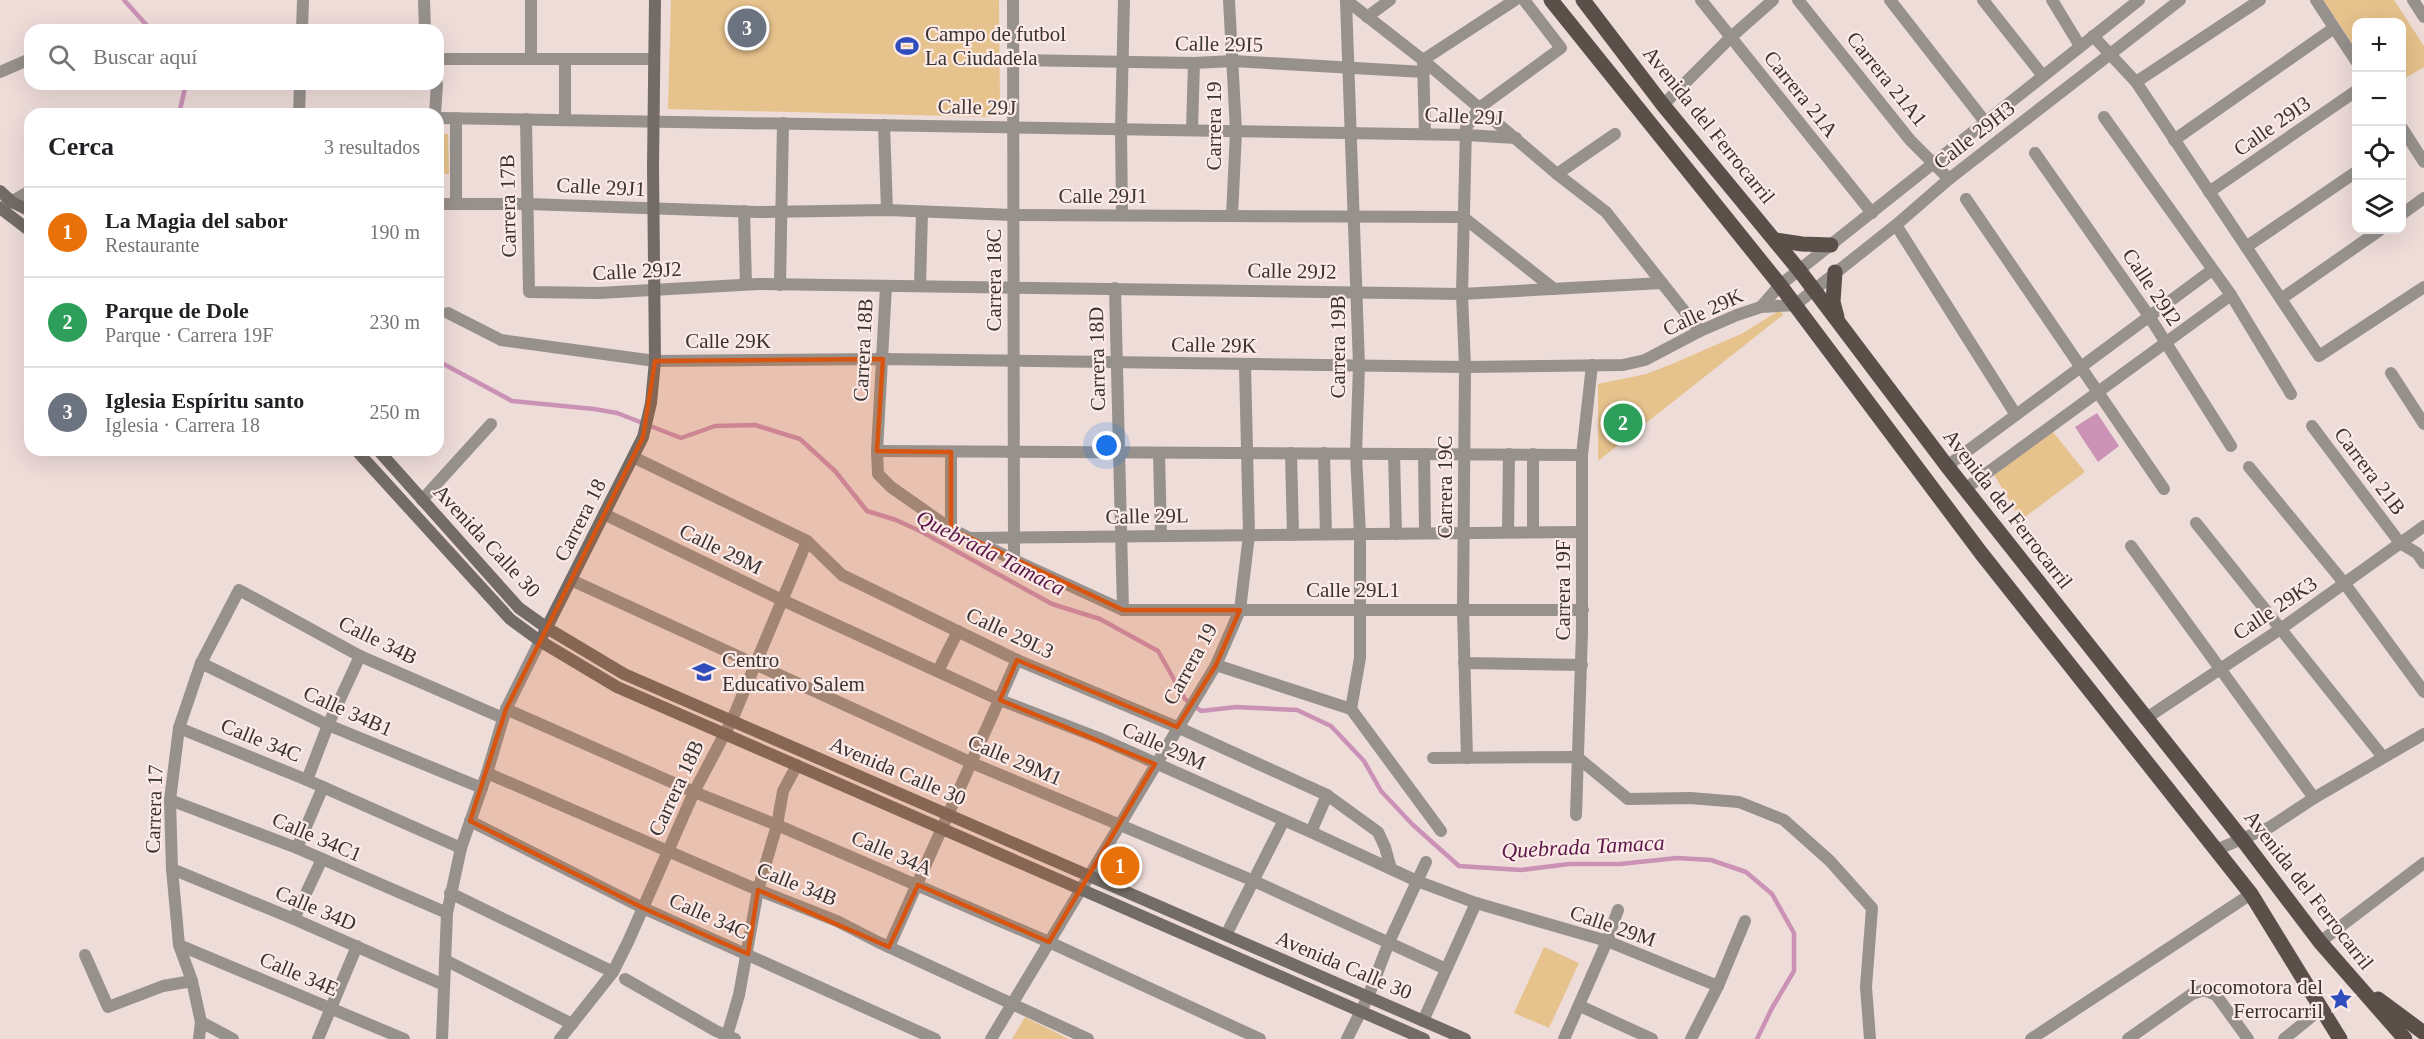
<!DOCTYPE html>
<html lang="es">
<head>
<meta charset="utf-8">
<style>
  body { margin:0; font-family:Georgia,serif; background:#f6f6f6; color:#202124 }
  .controls { position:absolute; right:18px; top:18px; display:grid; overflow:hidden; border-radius:12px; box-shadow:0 6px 24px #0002 }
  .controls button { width:54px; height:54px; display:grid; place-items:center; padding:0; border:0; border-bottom:2px solid #e0e0e0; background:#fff; color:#202124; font:30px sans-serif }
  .you { position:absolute; left:1107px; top:446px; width:21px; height:21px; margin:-15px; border:4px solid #fff; border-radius:50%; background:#1a73e8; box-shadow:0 0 0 9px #1a73e833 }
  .badge { display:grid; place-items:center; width:39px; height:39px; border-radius:50%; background:#304dbd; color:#fff; font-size:20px; font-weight:700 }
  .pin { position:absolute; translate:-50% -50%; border:3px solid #fff; box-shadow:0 2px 6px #0006 }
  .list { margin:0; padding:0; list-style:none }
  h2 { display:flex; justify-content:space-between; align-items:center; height:78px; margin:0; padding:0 24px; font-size:26px }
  h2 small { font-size:20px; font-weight:400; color:#757577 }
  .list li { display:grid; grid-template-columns:39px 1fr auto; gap:18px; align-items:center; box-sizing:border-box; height:90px; padding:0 24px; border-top:2px solid #e0e0e0 }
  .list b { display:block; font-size:22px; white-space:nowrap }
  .list p { margin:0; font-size:20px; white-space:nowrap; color:#757577 }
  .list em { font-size:20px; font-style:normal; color:#757577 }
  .icon { flex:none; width:33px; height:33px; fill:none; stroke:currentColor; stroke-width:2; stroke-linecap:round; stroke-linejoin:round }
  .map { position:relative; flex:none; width:2424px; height:1039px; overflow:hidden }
  .search { position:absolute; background:#fff; box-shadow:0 6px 24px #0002; left:24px; top:24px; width:420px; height:66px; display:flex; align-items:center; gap:15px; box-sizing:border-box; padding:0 21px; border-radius:18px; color:#757577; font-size:22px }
  .panel { position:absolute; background:#fff; box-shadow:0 6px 24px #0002; left:24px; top:108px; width:420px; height:348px; border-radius:18px }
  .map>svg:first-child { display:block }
</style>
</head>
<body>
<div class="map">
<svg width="2424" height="1039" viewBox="0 0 2424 1039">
  <rect width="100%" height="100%" fill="#eedcd9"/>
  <g fill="#e6c28c">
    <path d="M671,0h328l1,111 -9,6 -323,-8z"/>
    <path d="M2323,0h71l30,46v21l-22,13v-58h-46v27z"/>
    <path d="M438,134h10l1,40h-11z"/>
    <path d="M1780,310l3,5 -185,146v-77l48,-10 26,-10 71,-31z"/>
    <path d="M2053,432l32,40 -64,48 -28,-47z"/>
    <path d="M1544,947l35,16 -30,65 -35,-15z"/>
    <path d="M1025,1017l44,22h-57z"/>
  </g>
  <path fill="#cb92b6" d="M2097,413l22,33 -21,16 -23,-35z"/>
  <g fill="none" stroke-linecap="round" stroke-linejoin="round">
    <g stroke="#cb92b6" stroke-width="4.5">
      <path d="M124,0l27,30"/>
      <path d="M179,114l7,-30"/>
      <path d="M438,361l74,40 82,8 23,4 64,25 34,-12 40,-1 45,14 35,32 32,40 29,9 26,12 130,72 48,15 58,32 27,48 16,12 35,-4 61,3 34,16 33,35 17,30 32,34 46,41 62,4 48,-6h51l57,-6 34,2 35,12 26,22 22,39v38l-22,37 -15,31"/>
    </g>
    <g stroke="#97918d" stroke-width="12">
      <path d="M424,0l1,30"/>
      <path d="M531,0v59"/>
      <path d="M1013,0l1,560"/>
      <path d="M1229,0l7,131 -4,85"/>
      <path d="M1346,0l77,60 134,114 49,38 94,119"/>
      <path d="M1701,0l171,213"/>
      <path d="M1798,0l112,140 39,39"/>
      <path d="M1890,0l96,123"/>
      <path d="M1983,0l60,76"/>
      <path d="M2052,0l28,46"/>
      <path d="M2316,0l40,61"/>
      <path d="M2413,0l11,17"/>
      <path d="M1346,1l13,365 -3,88 4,80v124l-9,51"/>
      <path d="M1367,17l23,-17"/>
      <path d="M302,30l1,-30"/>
      <path d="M2093,36l43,46 183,274 105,-69"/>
      <path d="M438,59h216"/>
      <path d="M565,59v61"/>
      <path d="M1013,60l181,3 39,-2 191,11"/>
      <path d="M0,72l30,-13"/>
      <path d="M2136,82l124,-82"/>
      <path d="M1663,105l67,-67 43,-38"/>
      <path d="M299,114l1,-30"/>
      <path d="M435,114l2,-30"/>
      <path d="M2104,117l127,178 60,99"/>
      <path d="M438,118l1028,17 50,3"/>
      <path d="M456,118v86"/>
      <path d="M526,119l3,173 70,1 159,-9 704,10 200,-11"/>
      <path d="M884,125l3,85"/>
      <path d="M2402,128l22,34"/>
      <path d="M1192,130l2,-67"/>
      <path d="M1425,134l-2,-74 92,-60"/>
      <path d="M2174,140l160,-112"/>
      <path d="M2035,153l114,163 82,130"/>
      <path d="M1557,174l58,-40"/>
      <path d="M2209,192l147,-101"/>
      <path d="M1966,199l198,290"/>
      <path d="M438,204h90l230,8 129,-2 126,5 450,2 91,72"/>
      <path d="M4,206l26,-15"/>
      <path d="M744,211l2,73"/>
      <path d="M2402,214l22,-16"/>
      <path d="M1122,215l-1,-86 3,-129"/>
      <path d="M1896,225l120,190"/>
      <path d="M2246,247l110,-75"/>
      <path d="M780,285l3,-162"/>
      <path d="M886,286l-9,165 1,23 13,13 60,42 63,31 109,50h460"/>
      <path d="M920,286l2,-73"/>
      <path d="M1115,288l8,322"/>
      <path d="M2281,299l99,-69"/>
      <path d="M1761,307l19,-22 19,-15 340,-270"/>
      <path d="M448,313l53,27 154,21 228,-2 582,8 158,-2 22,-5 55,-29 37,-16 24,-8 34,-2 101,-80 53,-46 231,-179"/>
      <path d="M2391,373l33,51"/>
      <path d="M2312,426l88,117 17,10 7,10"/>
      <path d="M877,451l705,4"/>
      <path d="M951,452v77"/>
      <path d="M1159,453l2,83"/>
      <path d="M1291,453l2,82"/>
      <path d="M1324,453l2,81"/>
      <path d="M1394,454l2,80"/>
      <path d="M1424,454l1,79"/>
      <path d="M633,457l174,84 35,34 175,85 160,67 150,68 51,37 7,15 6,22"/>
      <path d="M1947,466l265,-196"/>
      <path d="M2249,467l96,117 79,108"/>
      <path d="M1965,489l266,-194"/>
      <path d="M422,500l69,-76"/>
      <path d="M604,514l178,86 218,100 99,38 212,94 106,49 59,22 131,38 111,45"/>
      <path d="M2196,523l187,234"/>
      <path d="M1508,532l1,-78"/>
      <path d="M1533,532v-78"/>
      <path d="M972,538l610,-6"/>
      <path d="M2131,546l183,252"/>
      <path d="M571,580l401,183 282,118 192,88"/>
      <path d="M201,663l127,62 154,63"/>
      <path d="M1464,663l118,2"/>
      <path d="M1216,665l135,44 90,122"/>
      <path d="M938,671l20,-40"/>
      <path d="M506,709l188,83 83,33 272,117 211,97"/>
      <path d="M2145,719l137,-91 142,-102"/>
      <path d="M179,728l128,52 154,68"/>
      <path d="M1433,758l144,-1 51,42 62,-1 49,4 45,18 46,41 42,47 -6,79 4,52"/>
      <path d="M1467,758l-4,-148 2,-243 -3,-73 4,-166 13,-20 82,-60 -37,-48"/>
      <path d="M487,773l271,117 79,31 41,21 210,97"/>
      <path d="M307,780l21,-55 32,-69"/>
      <path d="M170,800l127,48 150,65"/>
      <path d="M1576,815l6,-183v-177l10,-90"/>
      <path d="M470,821l173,87 292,131"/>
      <path d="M1311,832l16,-37"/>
      <path d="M297,848l26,-61"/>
      <path d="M2216,850l54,-23 44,-29 110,-64"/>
      <path d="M172,869l122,50 150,66"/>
      <path d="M450,893l163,79"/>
      <path d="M294,919l28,-60"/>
      <path d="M1226,935l58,-115"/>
      <path d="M2320,942l104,-79"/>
      <path d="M179,945l225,94"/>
      <path d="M889,947l128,-287"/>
      <path d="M85,955l23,52 55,-21 29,-5"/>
      <path d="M445,960l127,64"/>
      <path d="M625,979l91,52 19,8"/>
      <path d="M1580,1006l72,33"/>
      <path d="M1423,1021l53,-118"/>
      <path d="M201,1022l32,17"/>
      <path d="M199,1039l2,-17 -9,-41 -13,-36 -7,-76 -2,-69 9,-72 22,-65 38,-73 121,66 143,62"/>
      <path d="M318,1039l39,-93"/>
      <path d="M442,1039l5,-126 14,-65 26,-75 19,-64 34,-68"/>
      <path d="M560,1039l53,-67 15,-30 66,-150 38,-72 75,-179"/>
      <path d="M726,1039l13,-44 19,-105 19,-65 6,-34 14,-26"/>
      <path d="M991,1039l225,-374 24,-55 9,-75 -4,-170"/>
      <path d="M1347,1039l21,-42 21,-55 37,-80"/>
      <path d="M1564,1039l43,-98 11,-31"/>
      <path d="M1691,1039l27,-53 27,-65"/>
      <path d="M2031,1039l220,-145"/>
      <path d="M2128,1039l64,-45 12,-4 12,5 32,44"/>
      <path d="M2284,1039l38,-31"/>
    </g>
    <g stroke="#736b65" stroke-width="12">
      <path d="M0,191l12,11 18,9"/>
      <path d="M0,208l30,23"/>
      <path d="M356,450l154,169 30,22 77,46 807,352"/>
      <path d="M378,450l141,158 28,20 77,46 841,365"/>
      <path d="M543,635l100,-198 8,-34 4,-42 -2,-194 2,-167"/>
    </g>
    <g stroke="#5a5049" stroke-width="15">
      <path d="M1551,0l229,285 201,268 270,341 89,145"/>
      <path d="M1583,0l80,105 136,165 148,196 295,373 78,103 85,97"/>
      <path d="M1775,240l27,4 29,1"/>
      <path d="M1835,272l-2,30 4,15"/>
      <path d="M2378,999l46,34"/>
    </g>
  </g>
  <path fill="#d75510" fill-opacity="0.2" stroke="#d75510" stroke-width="4.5" stroke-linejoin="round" d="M883,359l-6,92 74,1v77l172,81h117l-24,55 -39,62 -160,-67 -17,40 155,64 -106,178 -131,-57 -29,62 -131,-57 -10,64 -105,-46 -173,-87 36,-112 137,-272 12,-76z"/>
  <defs>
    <g id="stadium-bare" transform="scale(1.8)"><path d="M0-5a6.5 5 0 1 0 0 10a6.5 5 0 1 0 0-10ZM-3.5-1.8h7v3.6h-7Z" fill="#304dbd" stroke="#fceae7" stroke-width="2.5" paint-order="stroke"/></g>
    <g id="school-bare" transform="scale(1.8)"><path d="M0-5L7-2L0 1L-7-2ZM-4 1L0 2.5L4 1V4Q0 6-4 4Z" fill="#304dbd" stroke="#fceae7" stroke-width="2.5" paint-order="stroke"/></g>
    <g id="sight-bare" transform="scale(1.8)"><path d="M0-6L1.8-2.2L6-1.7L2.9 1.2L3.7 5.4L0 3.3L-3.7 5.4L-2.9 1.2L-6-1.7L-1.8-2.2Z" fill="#304dbd" stroke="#fceae7" stroke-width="2.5" paint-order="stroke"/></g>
  </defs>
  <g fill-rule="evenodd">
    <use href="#stadium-bare" x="907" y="46"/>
    <use href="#school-bare" x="704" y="672"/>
    <use href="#sight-bare" x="2341" y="999"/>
  </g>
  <g text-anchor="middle" stroke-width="4.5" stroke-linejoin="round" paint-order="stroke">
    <g font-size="21" fill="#3a3332" stroke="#fceae7" text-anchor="start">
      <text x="925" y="41">Campo de futbol<tspan x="925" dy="24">La Ciudadela</tspan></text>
      <text x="722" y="667">Centro<tspan x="722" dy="24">Educativo Salem</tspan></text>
      <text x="2323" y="994" text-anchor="end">Locomotora del<tspan x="2323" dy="24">Ferrocarril</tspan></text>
    </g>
    <g font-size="21" fill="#3a3332" stroke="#fceae7">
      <text transform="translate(1219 44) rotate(1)" y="7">Calle 29I5</text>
      <text transform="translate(1887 79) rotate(51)" y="7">Carrera 21A1</text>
      <text transform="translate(1801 94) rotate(51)" y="7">Carrera 21A</text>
      <text transform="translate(977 107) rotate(1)" y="7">Calle 29J</text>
      <text transform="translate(1464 116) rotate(3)" y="7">Calle 29J</text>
      <text transform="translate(1709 125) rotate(51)" y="7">Avenida del Ferrocarril</text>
      <text transform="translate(1214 126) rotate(-90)" y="7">Carrera 19</text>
      <text transform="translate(2272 126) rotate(-35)" y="7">Calle 29I3</text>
      <text transform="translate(1974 135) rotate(-38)" y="7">Calle 29H3</text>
      <text transform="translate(601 187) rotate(3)" y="7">Calle 29J1</text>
      <text x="1103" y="203">Calle 29J1</text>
      <text transform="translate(508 206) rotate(-91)" y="7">Carrera 17B</text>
      <text transform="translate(637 271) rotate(-3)" y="7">Calle 29J2</text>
      <text transform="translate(1292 271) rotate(1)" y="7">Calle 29J2</text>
      <text transform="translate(994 280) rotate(-90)" y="7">Carrera 18C</text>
      <text transform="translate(2152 287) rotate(56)" y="7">Calle 29I2</text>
      <text transform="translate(1703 312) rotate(-25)" y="7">Calle 29K</text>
      <text x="728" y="348">Calle 29K</text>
      <text transform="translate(1214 345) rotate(1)" y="7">Calle 29K</text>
      <text transform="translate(1338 347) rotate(-90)" y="7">Carrera 19B</text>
      <text transform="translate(863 350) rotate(-87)" y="7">Carrera 18B</text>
      <text transform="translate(1097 359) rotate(-91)" y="7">Carrera 18D</text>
      <text transform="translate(2370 471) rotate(53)" y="7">Carrera 21B</text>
      <text transform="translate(1445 487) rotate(-90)" y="7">Carrera 19C</text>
      <text transform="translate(2008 509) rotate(52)" y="7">Avenida del Ferrocarril</text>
      <text transform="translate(1147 516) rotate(-1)" y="7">Calle 29L</text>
      <text transform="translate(580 520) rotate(-63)" y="7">Carrera 18</text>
      <text transform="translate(487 541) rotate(47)" y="7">Avenida Calle 30</text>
      <text transform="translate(721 549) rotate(26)" y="7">Calle 29M</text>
      <text x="1353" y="597">Calle 29L1</text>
      <text transform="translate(1563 590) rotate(-90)" y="7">Carrera 19F</text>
      <text transform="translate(2275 608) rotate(-34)" y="7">Calle 29K3</text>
      <text transform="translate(1010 633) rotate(25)" y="7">Calle 29L3</text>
      <text transform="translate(378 640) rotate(26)" y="7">Calle 34B</text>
      <text transform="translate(1190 664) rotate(-61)" y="7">Carrera 19</text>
      <text transform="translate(348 711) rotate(24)" y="7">Calle 34B1</text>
      <text transform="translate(261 740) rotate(22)" y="7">Calle 34C</text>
      <text transform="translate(1164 746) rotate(24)" y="7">Calle 29M</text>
      <text transform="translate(1015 760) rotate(23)" y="7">Calle 29M1</text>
      <text transform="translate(898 771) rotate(23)" y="7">Avenida Calle 30</text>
      <text transform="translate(676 788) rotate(-65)" y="7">Carrera 18B</text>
      <text transform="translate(154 809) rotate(-88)" y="7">Carrera 17</text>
      <text transform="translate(317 837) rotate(23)" y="7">Calle 34C1</text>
      <text transform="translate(892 853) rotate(23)" y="7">Calle 34A</text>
      <text transform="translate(797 884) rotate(22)" y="7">Calle 34B</text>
      <text transform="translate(2309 890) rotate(52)" y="7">Avenida del Ferrocarril</text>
      <text transform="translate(316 908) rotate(23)" y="7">Calle 34D</text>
      <text transform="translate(709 916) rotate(24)" y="7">Calle 34C</text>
      <text transform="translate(1613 926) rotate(19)" y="7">Calle 29M</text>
      <text transform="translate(1344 965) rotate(23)" y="7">Avenida Calle 30</text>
      <text transform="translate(299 974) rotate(23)" y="7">Calle 34E</text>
    </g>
    <g font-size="22" font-style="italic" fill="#5b1849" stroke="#fceae7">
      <text transform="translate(991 552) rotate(27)" y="8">Quebrada Tamaca</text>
      <text transform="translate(1583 846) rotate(-3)" y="8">Quebrada Tamaca</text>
    </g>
  </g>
</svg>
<div class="controls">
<button>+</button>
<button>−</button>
<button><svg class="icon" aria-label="locate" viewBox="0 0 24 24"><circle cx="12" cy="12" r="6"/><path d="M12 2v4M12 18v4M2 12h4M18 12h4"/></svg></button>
<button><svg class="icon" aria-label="layers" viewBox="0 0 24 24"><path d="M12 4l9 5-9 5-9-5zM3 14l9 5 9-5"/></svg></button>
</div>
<div class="you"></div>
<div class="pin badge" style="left:1120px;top:866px;background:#e8710a">1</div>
<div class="pin badge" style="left:1623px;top:423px;background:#2e9e5b">2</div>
<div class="pin badge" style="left:747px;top:28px;background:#6b7280">3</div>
<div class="search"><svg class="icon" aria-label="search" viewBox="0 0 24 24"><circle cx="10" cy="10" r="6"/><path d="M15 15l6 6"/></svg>Buscar aquí</div>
<section class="panel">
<h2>Cerca<small>3 resultados</small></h2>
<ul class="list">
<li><span class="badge" style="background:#e8710a">1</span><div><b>La Magia del sabor</b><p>Restaurante</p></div><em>190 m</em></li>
<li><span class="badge" style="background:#2e9e5b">2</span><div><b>Parque de Dole</b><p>Parque · Carrera 19F</p></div><em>230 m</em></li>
<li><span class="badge" style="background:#6b7280">3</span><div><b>Iglesia Espíritu santo</b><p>Iglesia · Carrera 18</p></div><em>250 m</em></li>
</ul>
</section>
</div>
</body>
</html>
